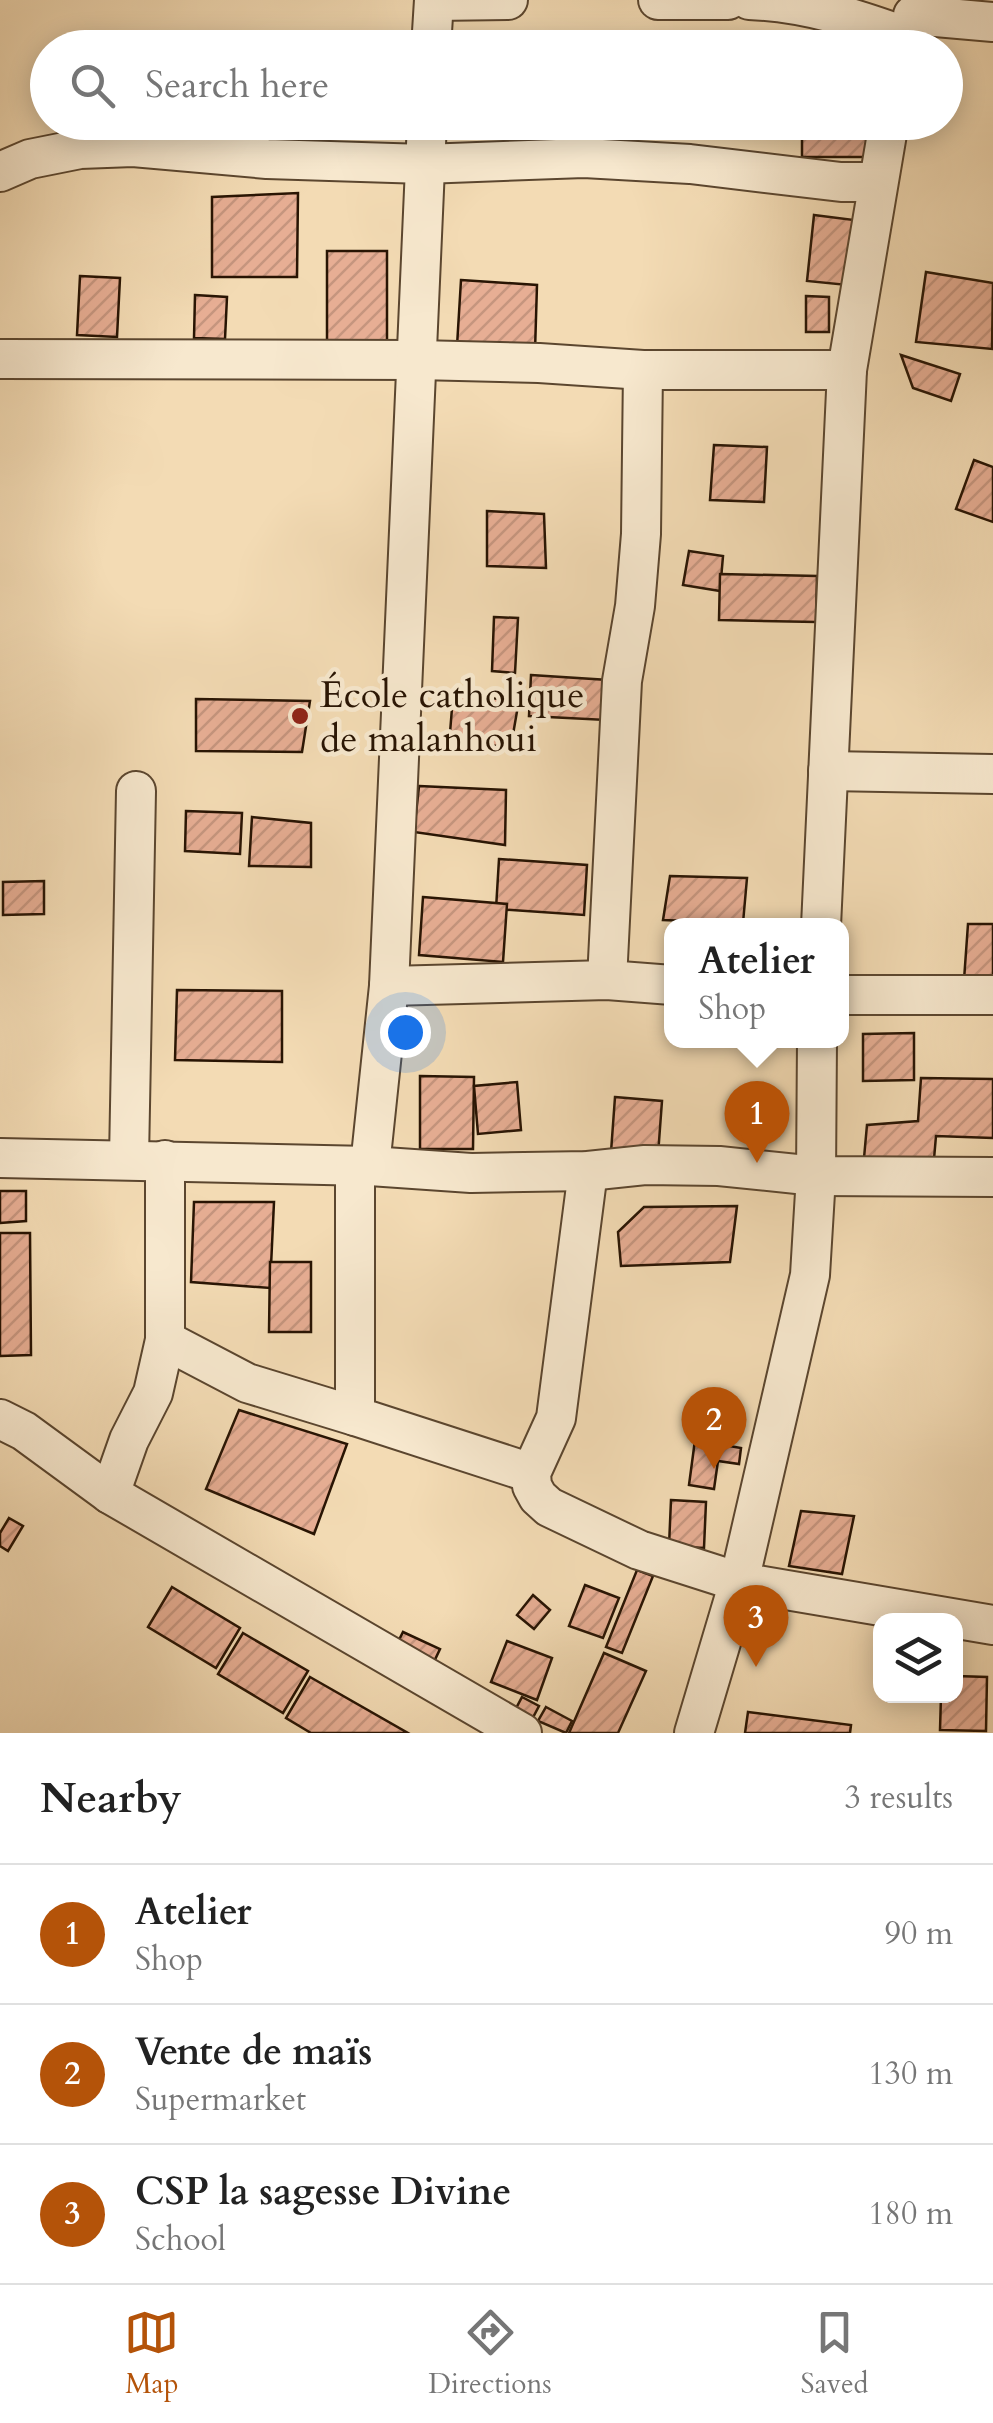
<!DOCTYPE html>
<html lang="en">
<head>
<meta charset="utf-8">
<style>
  body { margin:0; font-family:Cardo,serif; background:#f2f2f2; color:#222 }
  .controls { position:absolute; right:30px; bottom:30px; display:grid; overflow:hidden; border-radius:20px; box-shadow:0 5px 25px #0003 }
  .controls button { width:90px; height:90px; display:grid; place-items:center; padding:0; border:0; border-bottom:2px solid #e0e0e0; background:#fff; color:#222; font:50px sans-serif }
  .you { position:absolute; left:405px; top:1032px; width:35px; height:35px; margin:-25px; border:8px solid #fff; border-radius:50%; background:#1a73e8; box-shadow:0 0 0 15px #1a73e833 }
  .badge { display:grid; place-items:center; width:65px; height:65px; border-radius:50%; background:#b45309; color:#fff; font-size:32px; font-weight:700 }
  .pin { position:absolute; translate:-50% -82px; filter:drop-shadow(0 2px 5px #0008) }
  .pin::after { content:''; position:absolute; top:52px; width:35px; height:30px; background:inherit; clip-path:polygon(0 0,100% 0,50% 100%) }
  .popup { position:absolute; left:664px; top:918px; width:185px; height:130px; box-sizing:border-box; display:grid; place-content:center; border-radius:20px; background:#fff; filter:drop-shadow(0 2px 8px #0005); font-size:32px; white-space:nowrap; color:#767676 }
  .popup b { font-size:38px; color:#222 }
  .popup::after { content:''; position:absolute; left:50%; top:100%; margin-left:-20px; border:20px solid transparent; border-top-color:#fff }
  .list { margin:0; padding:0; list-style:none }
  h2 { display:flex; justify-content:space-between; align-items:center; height:130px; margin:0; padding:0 40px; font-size:42px }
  h2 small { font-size:32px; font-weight:400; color:#767676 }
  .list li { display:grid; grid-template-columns:65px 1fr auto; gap:30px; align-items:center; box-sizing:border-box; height:140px; padding:0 40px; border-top:2px solid #e0e0e0 }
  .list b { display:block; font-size:38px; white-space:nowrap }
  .list p { margin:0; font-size:32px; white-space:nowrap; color:#767676 }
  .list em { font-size:32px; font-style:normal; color:#767676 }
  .icon { flex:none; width:55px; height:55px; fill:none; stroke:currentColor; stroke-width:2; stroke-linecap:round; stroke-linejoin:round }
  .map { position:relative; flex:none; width:993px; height:1733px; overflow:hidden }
  .search { position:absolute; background:#fff; box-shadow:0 5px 25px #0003; left:30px; right:30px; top:30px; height:110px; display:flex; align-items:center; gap:25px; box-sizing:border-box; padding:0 35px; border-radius:55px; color:#767676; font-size:38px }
  .sheet { height:550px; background:#fff }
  nav { display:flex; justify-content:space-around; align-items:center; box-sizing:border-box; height:140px; border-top:2px solid #e0e0e0; background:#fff; font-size:28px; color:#767676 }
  nav a { display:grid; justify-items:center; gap:5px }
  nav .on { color:#b45309 }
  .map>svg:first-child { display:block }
</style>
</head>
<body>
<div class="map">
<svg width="993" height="1733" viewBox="0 0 993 1733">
  <defs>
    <pattern id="building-hatch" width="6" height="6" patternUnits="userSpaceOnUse" patternTransform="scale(2.5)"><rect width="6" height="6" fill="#e7ae94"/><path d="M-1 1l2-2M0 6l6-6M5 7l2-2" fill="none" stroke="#c6957e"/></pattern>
  </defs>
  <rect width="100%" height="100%" fill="#f3dbb4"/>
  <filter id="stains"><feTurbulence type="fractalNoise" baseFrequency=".002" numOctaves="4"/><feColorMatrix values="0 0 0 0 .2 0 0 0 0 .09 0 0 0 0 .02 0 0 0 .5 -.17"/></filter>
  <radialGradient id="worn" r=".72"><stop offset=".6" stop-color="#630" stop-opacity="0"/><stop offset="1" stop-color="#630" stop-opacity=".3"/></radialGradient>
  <g fill="url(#building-hatch)" stroke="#281403" stroke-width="2.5">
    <path d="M625,122h41l-1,12 -41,-4z"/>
    <path d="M802,122h67l-1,35h-66z"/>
    <path d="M298,193l-1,84h-85v-80z"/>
    <path d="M814,215l40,5 -7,65 -40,-4z"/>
    <rect x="327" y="251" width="60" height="94"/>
    <path d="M926,272l67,11 -1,66 -76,-7z"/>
    <path d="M80,276l40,2 -3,59 -40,-2z"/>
    <path d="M461,280l76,5 -2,66 -78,-5z"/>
    <path d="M195,295l32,2 -2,42 -31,-1z"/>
    <path d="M806,296l23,1v35h-23z"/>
    <path d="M901,355l59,19 -9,27 -38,-13z"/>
    <path d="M714,445l53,2 -3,55 -54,-2z"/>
    <path d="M974,460l19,7v55l-37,-13z"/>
    <path d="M487,511l57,3 2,54 -59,-2z"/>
    <path d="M689,551l34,5 -3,35 -37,-6z"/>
    <path d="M720,574l97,2 -1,46 -97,-2z"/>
    <path d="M494,617l24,1 -3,55 -23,-2z"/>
    <path d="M531,675l77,5 -2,40 -77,-4z"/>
    <path d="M453,696l66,4 -8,46 -62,-1z"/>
    <path d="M196,699l114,2 -8,51 -106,-1z"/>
    <path d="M419,786l87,4 -1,55 -91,-13z"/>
    <path d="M186,811l56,2 -2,41 -55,-3z"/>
    <path d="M252,817l59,6v44l-62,-1z"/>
    <path d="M499,859l88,6 -3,50 -88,-6z"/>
    <path d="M670,876l77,2 -4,45 -80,-3z"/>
    <path d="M44,881v33l-41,1v-33z"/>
    <path d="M423,897l84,7 -4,58 -84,-7z"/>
    <path d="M968,924h25v53l-29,3z"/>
    <path d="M177,990l105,1v71l-107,-2z"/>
    <path d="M914,1033v47l-51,1v-47z"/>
    <path d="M420,1076l54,1 -1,72h-53z"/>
    <path d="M921,1078l72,1v59l-57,-2 -2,23 -70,-1 3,-33 51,-4z"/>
    <path d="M517,1082l4,48 -43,4 -4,-48z"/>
    <path d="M615,1097l47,4 -4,54 -47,-3z"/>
    <path d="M0,1191h26v30l-26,2z"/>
    <path d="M194,1202h80l-4,86 -79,-6z"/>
    <path d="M737,1206l-7,56 -109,4 -3,-34 26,-25z"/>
    <path d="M0,1233h30l1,122 -31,1z"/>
    <path d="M270,1262h41v70h-42z"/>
    <path d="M239,1410l108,34 -33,90 -108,-45z"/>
    <path d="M695,1440l46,8 -2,16 -21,-3 -4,28 -25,-4z"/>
    <path d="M671,1500l35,2 -2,46 -35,-2z"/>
    <path d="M801,1511l53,5 -12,58 -53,-8z"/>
    <path d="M9,1518l14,8 -15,25 -8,-5v-13z"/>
    <path d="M637,1570l16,6 -31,77 -16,-6z"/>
    <path d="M585,1585l34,13 -16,40 -34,-12z"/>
    <path d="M172,1587l68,41 -24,40 -68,-41z"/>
    <path d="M533,1595l17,15 -16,19 -17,-14z"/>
    <path d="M403,1632l37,17 -9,19 -37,-18z"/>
    <path d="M243,1633l65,38 -25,42 -65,-39z"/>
    <path d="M507,1641l45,17 -15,42 -46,-18z"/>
    <path d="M604,1653l42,18 -28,62h-49z"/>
    <path d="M956,1676l31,1 -1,54 -46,-1 1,-34h15z"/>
    <path d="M310,1677l98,56h-97l-25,-15z"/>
    <path d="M522,1697l17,9 -10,19 -17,-9z"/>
    <path d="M546,1707l26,14 -6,12 -28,-12z"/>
    <path d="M748,1712l103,13 -1,8h-105z"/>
  </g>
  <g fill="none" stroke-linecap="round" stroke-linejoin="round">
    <g stroke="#5b462f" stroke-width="42">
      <g id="minor">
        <path d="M658,0h70"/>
        <path d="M749,0c56,2 105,18 158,37"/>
        <path d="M434,1l74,-1"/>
        <path d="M913,15l80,7"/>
        <path d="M431,48l3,-48"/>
        <path d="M0,172l30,-13 50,-10 53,-2 134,12 157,5 160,-6 106,6 151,18h36"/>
        <path d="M0,359l418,1 121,3 104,7h204"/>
        <path d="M828,771l165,3"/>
        <path d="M821,926l26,-556 42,-248"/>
        <path d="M607,980l15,-299 13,-75 6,-72 2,-164"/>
        <path d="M389,986l218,-6 65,5"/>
        <path d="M842,995h151"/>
        <path d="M0,1158l370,8 101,7 117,-2 57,-6 74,1 97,10 177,1"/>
        <path d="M129,1159l7,-368"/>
        <path d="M165,1160v180l82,43 108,33"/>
        <path d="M370,1166l19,-180 38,-864"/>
        <path d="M355,1167v249l176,57"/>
        <path d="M588,1171l-32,247 -25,55 1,13 6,11 11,10 90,43 100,32 254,43"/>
        <path d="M0,1419l24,12 86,63 412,239"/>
        <path d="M110,1494l19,-54 24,-47 12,-53"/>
        <path d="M694,1733l45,-151 71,-307 6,-99 1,-136"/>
      </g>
    </g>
    <use href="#minor" stroke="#f7e8ce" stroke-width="38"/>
  </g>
  <circle fill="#8f2418" stroke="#f7e8ce" stroke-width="4" cx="300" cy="716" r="10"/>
  <g text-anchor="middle" stroke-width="9" stroke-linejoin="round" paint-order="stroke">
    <g font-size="38" fill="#281403" stroke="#f7e8ce" text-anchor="start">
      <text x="320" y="707">École catholique<tspan x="320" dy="44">de malanhoui</tspan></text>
    </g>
  </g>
  <rect width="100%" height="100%" filter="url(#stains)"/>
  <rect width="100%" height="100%" fill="url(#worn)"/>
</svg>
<div class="controls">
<button><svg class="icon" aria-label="layers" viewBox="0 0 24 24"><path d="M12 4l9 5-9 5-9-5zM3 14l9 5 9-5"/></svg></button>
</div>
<div class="you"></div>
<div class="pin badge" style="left:757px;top:1163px">1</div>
<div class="popup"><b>Atelier</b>Shop</div>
<div class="pin badge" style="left:714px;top:1469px">2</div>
<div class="pin badge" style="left:756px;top:1667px">3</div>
<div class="search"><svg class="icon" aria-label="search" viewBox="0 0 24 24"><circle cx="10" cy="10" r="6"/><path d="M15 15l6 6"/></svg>Search here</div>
</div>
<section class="sheet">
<h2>Nearby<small>3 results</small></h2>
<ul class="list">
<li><span class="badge">1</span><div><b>Atelier</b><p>Shop</p></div><em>90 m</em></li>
<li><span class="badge">2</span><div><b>Vente de maïs</b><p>Supermarket</p></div><em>130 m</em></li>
<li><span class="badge">3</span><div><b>CSP la sagesse Divine</b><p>School</p></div><em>180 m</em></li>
</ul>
</section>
<nav>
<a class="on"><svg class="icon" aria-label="map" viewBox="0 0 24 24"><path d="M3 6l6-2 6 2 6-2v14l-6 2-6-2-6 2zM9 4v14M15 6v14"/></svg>Map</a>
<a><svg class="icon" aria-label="directions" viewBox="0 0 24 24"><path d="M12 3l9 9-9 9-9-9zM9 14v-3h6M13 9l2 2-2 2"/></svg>Directions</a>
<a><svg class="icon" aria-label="saved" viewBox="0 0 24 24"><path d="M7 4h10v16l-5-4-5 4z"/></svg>Saved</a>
</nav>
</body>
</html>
